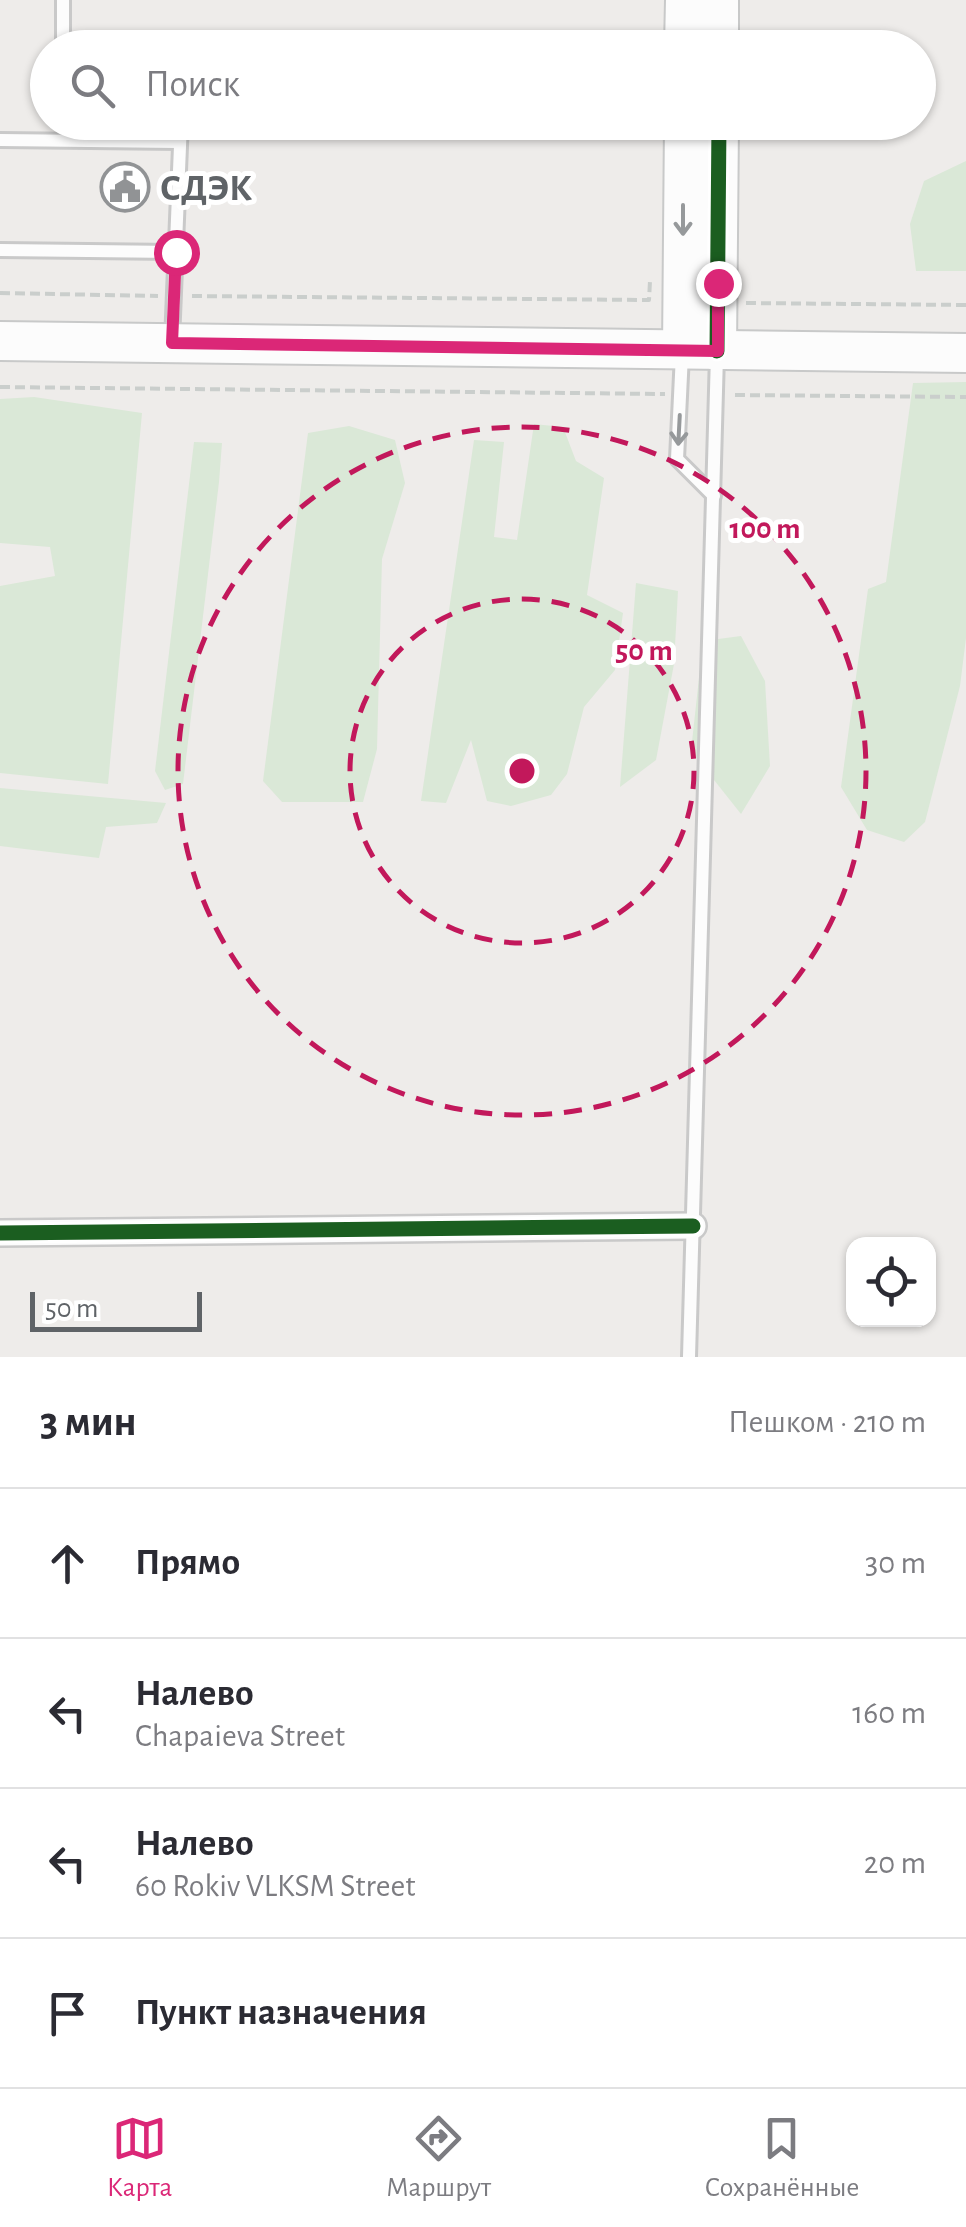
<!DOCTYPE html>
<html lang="ru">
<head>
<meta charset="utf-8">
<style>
  body { margin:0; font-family:"Alegreya Sans",sans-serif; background:#f2f2f3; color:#2b2b33 }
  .controls { position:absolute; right:30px; bottom:30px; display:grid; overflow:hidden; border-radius:20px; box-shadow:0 2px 8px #0004 }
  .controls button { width:90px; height:90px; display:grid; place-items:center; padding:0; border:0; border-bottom:2px solid #e1e1e2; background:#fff; color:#2b2b33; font:50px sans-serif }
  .scale { position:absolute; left:30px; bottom:25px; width:172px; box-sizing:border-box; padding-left:10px; border:5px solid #5f6367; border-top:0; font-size:28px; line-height:35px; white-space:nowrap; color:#5f6367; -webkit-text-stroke:8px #fff; paint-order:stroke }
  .stop { position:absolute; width:30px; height:30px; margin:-22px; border:8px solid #db2777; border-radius:50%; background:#fff }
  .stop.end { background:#db2777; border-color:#fff; box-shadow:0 2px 10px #0008 }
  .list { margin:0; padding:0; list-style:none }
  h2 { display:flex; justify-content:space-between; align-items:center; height:130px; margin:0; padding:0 40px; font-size:42px }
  h2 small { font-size:32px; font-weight:400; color:#7c7c81 }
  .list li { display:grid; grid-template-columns:65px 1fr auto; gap:30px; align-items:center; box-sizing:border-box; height:150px; padding:0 40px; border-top:2px solid #e1e1e2 }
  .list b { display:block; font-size:38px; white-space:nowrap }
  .list p { margin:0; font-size:32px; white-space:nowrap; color:#7c7c81 }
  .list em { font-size:32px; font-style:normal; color:#7c7c81 }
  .icon { flex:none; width:55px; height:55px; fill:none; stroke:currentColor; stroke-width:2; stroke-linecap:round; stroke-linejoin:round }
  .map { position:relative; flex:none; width:966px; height:1357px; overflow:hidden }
  .search { position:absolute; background:#fff; box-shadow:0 2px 8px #0004; left:30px; right:30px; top:30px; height:110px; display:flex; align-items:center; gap:25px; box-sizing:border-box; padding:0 35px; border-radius:55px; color:#7c7c81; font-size:38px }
  .sheet { height:730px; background:#fff }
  nav { display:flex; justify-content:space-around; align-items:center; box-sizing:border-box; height:140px; border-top:2px solid #e1e1e2; background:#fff; font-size:28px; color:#7c7c81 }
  nav a { display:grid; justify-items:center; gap:5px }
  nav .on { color:#db2777 }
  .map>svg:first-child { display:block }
</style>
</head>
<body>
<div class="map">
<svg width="966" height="1357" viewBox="0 0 966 1357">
  <rect width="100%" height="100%" fill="#eeecea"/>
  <g fill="#dae8d7">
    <path d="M966,161v110h-50l-6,-47 14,-43z"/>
    <path d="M966,382v256l-6,48 -35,136 -21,20 -37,-12 -26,-43 27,-198 18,-7 27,-199z"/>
    <path d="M34,397l108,16 -34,371 -108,-11v-187l55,-10 -5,-29 -50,-4v-144z"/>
    <path d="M534,424l29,3 13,34 28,17 -17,117 36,18 -8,57 -31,37 -17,67 -16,21 -40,11 -24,-5 -16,-61 -25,63 -25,-2 53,-361 30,2 -10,95 23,3z"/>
    <path d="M349,426l46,14 10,43 -23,76 -5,190 -14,53h-81l-19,-21 45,-348z"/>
    <path d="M194,442l28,1 -3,39 -36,302 -18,6 -10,-19z"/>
    <path d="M636,583l42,8 -4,73 -18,96 -36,27z"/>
    <path d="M741,636l24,45 5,85 -29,48 -50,-63 12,-110z"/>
    <path d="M0,788l166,15 -9,20 -51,4 -7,31 -99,-12z"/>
  </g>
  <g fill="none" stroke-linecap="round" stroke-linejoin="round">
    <g stroke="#c9c9c9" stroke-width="18">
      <g id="lane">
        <path d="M63,0v47"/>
        <path d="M0,140l180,2"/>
        <path d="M0,250l176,2"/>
        <path d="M172,341l9,-219"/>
        <path d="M682,354l-5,105 37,37"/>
        <path d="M689,1357l28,-1002"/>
      </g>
    </g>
    <g stroke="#c9c9c9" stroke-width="30">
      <path id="street" d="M0,1233l693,-7"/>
    </g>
    <g stroke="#c8c9c9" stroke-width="42">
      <g id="secondary">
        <path d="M684,48l1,-48"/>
        <path d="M719,48v-48"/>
        <path d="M0,341l966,12"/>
        <path d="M682,350l2,-228"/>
        <path d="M717,351l2,-229"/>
      </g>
    </g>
    <g stroke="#cacecc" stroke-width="4" stroke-dasharray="10 5" stroke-linecap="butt">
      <path d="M0,293l158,3"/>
      <path d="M192,296l457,4 1,-19"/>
      <path d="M746,303l220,2"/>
      <path d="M0,387l665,7"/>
      <path d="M735,395l231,2"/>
    </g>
    <use href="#lane" stroke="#fcfcfc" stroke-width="12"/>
    <use href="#street" stroke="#fcfcfc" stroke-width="25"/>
    <use href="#secondary" stroke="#fcfcfc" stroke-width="38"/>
    <g stroke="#fff" stroke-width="21">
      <g id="cycleway">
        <path d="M717,351l2,-229"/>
        <path d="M0,1233l693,-7"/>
      </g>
    </g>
    <use href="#cycleway" stroke="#1b5e20" stroke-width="15"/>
  </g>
  <defs><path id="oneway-shaft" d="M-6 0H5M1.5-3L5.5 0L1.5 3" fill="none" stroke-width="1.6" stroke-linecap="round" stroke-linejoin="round" transform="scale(2.5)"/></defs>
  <g stroke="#96999b">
    <use href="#oneway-shaft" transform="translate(683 220) rotate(90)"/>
    <use href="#oneway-shaft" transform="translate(679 430) rotate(93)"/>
  </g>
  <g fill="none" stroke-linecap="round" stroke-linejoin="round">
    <path stroke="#db2777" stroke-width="12" d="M176,252l-4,91 546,8v-68"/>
  </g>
  <g fill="none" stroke="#c2185b" stroke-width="5" stroke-dasharray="18 12">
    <circle cx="522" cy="771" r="172"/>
    <circle cx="522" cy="771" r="344"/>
  </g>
  <defs>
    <g id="civic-ring" transform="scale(2.5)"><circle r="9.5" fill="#fff" stroke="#919395" stroke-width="1.5"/><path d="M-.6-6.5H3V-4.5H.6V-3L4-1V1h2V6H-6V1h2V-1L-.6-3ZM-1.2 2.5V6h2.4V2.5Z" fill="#919395"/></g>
  </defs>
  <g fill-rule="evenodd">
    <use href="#civic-ring" x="125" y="187"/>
  </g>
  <g text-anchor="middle" stroke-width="10" stroke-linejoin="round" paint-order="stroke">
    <g font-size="38" font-weight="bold" fill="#5f6367" stroke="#fff" text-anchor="start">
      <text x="160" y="200">СДЭК</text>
    </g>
  </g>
  <circle cx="522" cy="771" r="15" fill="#c2185b" stroke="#fff" stroke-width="5"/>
  <g font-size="30" text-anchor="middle" font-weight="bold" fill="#c2185b" stroke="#fff" stroke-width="10" stroke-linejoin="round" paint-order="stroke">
    <text x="765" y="538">100 m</text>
    <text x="644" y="660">50 m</text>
  </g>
</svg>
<div class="controls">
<button><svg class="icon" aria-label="locate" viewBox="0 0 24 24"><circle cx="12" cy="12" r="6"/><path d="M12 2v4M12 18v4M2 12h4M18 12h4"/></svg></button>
</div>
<div class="scale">50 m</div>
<div class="stop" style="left:176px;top:252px"></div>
<div class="stop end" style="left:718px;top:283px"></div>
<div class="search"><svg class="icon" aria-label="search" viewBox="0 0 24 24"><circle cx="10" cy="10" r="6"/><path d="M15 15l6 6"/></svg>Поиск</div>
</div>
<section class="sheet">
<h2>3 мин<small>Пешком · 210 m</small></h2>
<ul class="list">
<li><svg class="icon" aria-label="ahead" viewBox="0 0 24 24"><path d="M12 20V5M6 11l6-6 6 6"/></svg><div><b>Прямо</b></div><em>30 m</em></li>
<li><svg class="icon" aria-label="left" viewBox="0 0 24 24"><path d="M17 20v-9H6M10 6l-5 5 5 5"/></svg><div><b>Налево</b><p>Chapaieva Street</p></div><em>160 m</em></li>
<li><svg class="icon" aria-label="left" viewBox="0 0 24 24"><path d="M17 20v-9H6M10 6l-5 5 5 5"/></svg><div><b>Налево</b><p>60 Rokiv VLKSM Street</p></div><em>20 m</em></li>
<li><svg class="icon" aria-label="arrive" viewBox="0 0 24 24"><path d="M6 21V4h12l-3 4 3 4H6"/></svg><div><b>Пункт назначения</b></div></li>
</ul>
</section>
<nav>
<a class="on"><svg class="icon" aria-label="map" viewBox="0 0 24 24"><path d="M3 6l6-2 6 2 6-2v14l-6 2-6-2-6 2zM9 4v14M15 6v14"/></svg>Карта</a>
<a><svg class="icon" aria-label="directions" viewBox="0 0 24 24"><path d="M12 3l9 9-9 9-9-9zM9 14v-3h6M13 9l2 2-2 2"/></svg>Маршрут</a>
<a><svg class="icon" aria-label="saved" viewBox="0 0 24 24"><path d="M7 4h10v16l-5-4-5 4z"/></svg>Сохранённые</a>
</nav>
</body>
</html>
